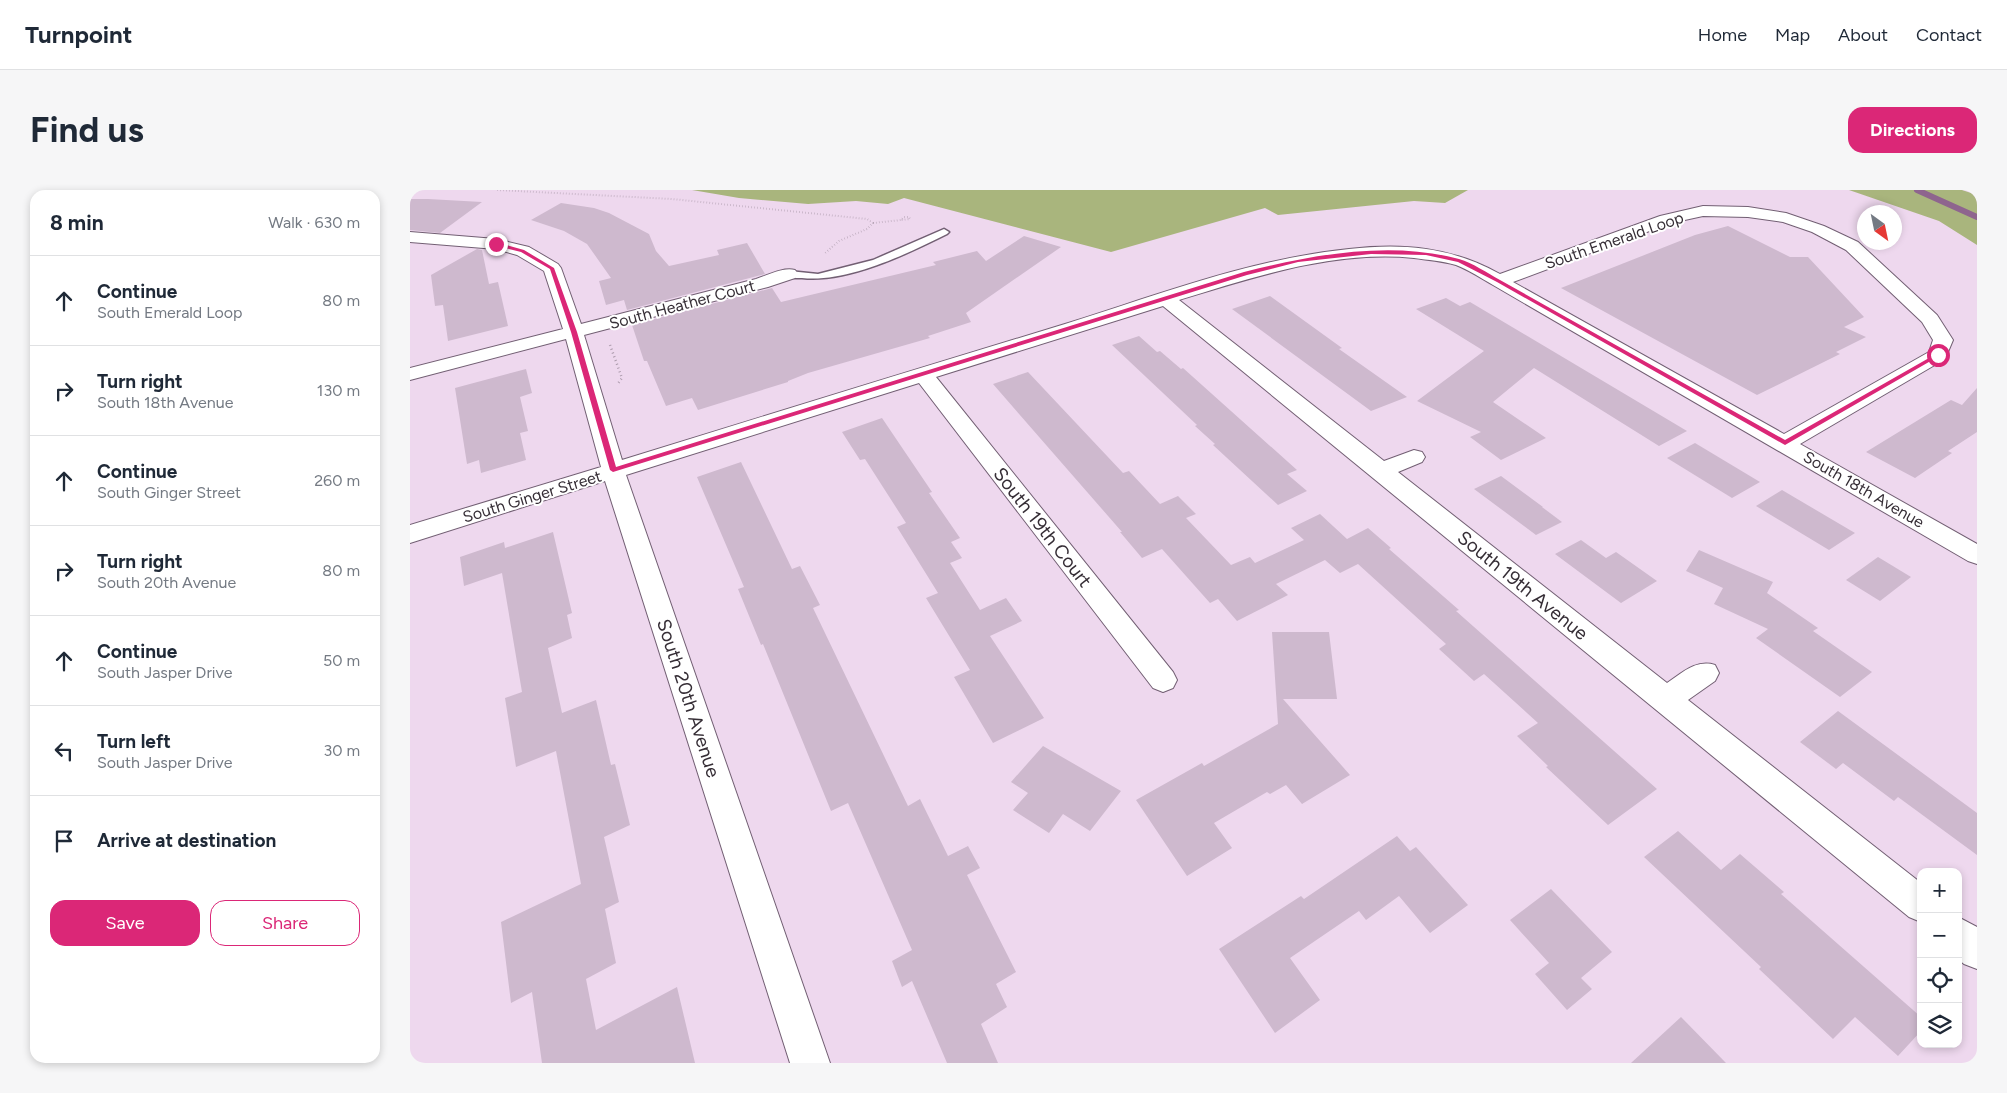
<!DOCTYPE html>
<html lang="en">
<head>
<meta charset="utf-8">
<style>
  body { margin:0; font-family:Figtree,sans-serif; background:#f6f6f7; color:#1f2937 }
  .controls { position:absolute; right:15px; bottom:15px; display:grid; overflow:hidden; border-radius:10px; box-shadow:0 2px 8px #0003 }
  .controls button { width:45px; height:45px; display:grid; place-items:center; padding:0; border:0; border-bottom:1px solid #e0e1e3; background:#fff; color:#1f2937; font:25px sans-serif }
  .compass { position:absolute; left:1447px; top:15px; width:45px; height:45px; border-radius:50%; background:#fff; box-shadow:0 2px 8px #0003; rotate:147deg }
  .stop { position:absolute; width:15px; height:15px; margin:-11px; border:4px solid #db2777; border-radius:50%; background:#fff }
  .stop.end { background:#db2777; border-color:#fff; box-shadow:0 1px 5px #0008 }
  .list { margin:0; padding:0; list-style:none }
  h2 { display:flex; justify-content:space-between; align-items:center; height:65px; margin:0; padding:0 20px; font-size:21px }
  h2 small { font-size:16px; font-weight:400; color:#747a83 }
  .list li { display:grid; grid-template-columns:32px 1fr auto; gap:15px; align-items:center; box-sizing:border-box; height:90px; padding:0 20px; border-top:1px solid #e0e1e3 }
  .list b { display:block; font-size:19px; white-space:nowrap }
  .list p { margin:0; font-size:16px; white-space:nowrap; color:#747a83 }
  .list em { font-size:16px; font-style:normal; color:#747a83 }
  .actions { display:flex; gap:10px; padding:15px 20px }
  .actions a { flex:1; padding:11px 0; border:1px solid #db2777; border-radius:15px; text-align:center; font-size:18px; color:#db2777 }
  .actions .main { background:#db2777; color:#fff }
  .icon { flex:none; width:28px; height:28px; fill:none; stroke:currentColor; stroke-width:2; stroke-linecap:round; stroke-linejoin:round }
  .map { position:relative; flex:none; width:1567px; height:873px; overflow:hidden; border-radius:15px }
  header { display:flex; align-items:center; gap:30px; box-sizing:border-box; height:70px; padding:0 25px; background:#fff; border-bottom:1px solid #e0e1e3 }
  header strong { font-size:24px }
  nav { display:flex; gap:28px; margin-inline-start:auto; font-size:18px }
  .intro { display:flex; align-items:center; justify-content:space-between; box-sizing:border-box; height:120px; padding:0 30px }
  h1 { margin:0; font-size:35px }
  .button { padding:12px 22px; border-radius:15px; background:#db2777; color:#fff; font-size:18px; font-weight:700 }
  main { display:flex; gap:30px; padding:0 30px }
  aside { flex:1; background:#fff; border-radius:15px; box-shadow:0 2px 8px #0003 }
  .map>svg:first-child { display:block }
</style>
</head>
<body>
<header>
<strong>Turnpoint</strong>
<nav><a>Home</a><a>Map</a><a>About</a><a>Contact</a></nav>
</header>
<div class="intro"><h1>Find us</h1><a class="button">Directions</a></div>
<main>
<aside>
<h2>8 min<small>Walk · 630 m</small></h2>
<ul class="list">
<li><svg class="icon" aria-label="ahead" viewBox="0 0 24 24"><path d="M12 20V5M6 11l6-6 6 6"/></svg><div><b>Continue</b><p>South Emerald Loop</p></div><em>80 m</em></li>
<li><svg class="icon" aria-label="right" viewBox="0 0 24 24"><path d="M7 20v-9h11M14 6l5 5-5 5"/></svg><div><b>Turn right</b><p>South 18th Avenue</p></div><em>130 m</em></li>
<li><svg class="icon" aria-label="ahead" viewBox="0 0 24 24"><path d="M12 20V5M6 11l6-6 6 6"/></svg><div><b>Continue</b><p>South Ginger Street</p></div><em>260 m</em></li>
<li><svg class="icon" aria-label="right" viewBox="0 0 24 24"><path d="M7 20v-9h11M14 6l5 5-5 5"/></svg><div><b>Turn right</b><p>South 20th Avenue</p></div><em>80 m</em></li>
<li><svg class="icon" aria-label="ahead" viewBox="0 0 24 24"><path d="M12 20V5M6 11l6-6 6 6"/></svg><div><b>Continue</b><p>South Jasper Drive</p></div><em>50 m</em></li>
<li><svg class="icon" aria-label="left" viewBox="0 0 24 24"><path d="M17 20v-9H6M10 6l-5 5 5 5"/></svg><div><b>Turn left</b><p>South Jasper Drive</p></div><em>30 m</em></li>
<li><svg class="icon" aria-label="arrive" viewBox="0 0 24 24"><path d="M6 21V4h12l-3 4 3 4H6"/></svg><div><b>Arrive at destination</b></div></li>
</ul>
<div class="actions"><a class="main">Save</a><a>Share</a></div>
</aside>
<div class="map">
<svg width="1567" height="873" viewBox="0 0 1567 873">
  <rect width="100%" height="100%" fill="#eed8ee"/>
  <g fill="#a9b57d">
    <path d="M282,0h776l-23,13 -31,-2 -136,14 -13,-7 -154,44 -207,-54 -16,6 -32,-3 -48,3 -69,-6z"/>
    <path d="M1439,0h113l15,5v50l-38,-24z"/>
  </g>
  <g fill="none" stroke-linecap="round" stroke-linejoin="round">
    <path stroke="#8e658e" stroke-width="6" d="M1507,0l60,27"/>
  </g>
  <g fill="#ceb9ce">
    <path d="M0,9h18l54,3 -42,31 -30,-3z"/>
    <path d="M151,13l33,5 15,5 40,21 7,17 13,15 50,-11 -2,-5 30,-7 18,31 -138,36 -3,-10 -18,5 -7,-24 12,-3 -24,-34 -23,-13 -33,-11z"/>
    <path d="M1318,36l62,31h18l56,60 -20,10 22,10 -30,15 4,2 -83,41 -196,-107 134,-53z"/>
    <path d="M614,46l37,11 -95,66 5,9 -43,14 2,2 -122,35 -20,8v1l-90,28 -6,-12 -26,8 -19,-45h-3l-12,-36 140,-37 9,14 155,-37 -3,-3 44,-11 9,10z"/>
    <path d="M67,59l5,1 7,34 9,-2 10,44 -60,15 -5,-36 -8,1 -4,-31z"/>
    <path d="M860,106l72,52 -3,1 68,48 -36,14 -139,-102z"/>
    <path d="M1036,108l14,8 10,-4 217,129 -28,15 -125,-78 -41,34 53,36 -45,22 -31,-23 11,-5 -64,-31 67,-50 -68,-42z"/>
    <path d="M729,146l18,16 3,-1 21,18 2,-1 114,102 -10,4 20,17 -29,14 -65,-60 2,-1 -20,-18 2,-1 -85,-80z"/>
    <path d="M116,179l6,24 -12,4 8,34 -8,2 6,27 -45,13 -2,-13 -12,4 -12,-76z"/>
    <path d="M618,182l95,101 6,-2 31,33 18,-8 18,18 -10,4 45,47 19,-8 5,6 49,-23 -13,-12 29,-14 27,25 21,-11 23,20 -2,1 70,61 -3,1 201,178 -49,36 -62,-58 2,-1 -31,-30 21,-13 -54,-49 -10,7 -35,-32 7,-5 -88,-80 -18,9 -15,-13 -49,24 12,11 -51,26 -19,-22 -8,4 -48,-54 -20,9 -22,-26h2l-129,-148z"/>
    <path d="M1567,198v44l-29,19 4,2 -37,25 -49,-26 85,-52 11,5z"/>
    <path d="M472,228l50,74 -3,1 31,45 -9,4 11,16 -12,5 30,47 26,-12 16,23 -32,15 54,82 -51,25 -39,-66 16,-7 -44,-72 12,-5 -41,-66 9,-4 -41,-64 -5,1 -18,-28z"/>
    <path d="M1285,253l65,39 -28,16 -65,-40z"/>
    <path d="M331,272l51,107 8,-3 20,39 -7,3 95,198 12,-7 28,57 20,-10 12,22 -13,7 49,97 -20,12 11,23 -26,17 17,39h-51l-35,-82 -10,6 -10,-26 20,-11 -64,-147 -17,8 -68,-167 -2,1 -23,-56 6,-2 -47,-110z"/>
    <path d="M1091,286l42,31h-1l20,15 -26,13 -62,-46z"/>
    <path d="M1372,300l73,43 -26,17 -73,-44z"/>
    <path d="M143,342l19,81 -5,2 5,23 -24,10 14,65 34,-13 15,65 4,-1 15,61 -26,12 15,65 -14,7 11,54 -30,16 10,51 81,-43 18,76h-153l-10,-71 -21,11 -10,-81 80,-38 -25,-133 -40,16 -11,-69 17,-6 -20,-119 -38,13 -4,-29 44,-15 1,6z"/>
    <path d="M1171,350l25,18 10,-6 41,29 -36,22 -66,-49z"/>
    <path d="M1289,360l74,32 -6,11 51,35 -5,3 59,41 -32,25 -84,-59 12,-9 -54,-25 9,-16 -37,-17z"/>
    <path d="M1468,367l33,20 -31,24 -34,-21z"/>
    <path d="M862,442h57l8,67h-54l67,76 -48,29 -16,-19 -16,9 -3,-2 -53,31 18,25 -45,28 -51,-76 66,-37 2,3 74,-42z"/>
    <path d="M1428,521l139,102v42l-79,-58 -4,4 -51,-38 -7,6 -36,-27z"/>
    <path d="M633,556l78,45 -31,40 -27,-17 -14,19 -36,-23 15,-17 -17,-11z"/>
    <path d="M1268,641l43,39 19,-16 44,38 -3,2 140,123v14l-23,25 -43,-39 -22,22 -74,-70 2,-2 -117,-110z"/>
    <path d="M987,646l13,15 6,-4 52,58 -38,28 -31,-37 -33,24 -7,-9 -69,47 30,42 -45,33 -56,-84 82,-53 3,3z"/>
    <path d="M1141,699l61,63 -31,26 11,11 -25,21 -32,-36 14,-11 -39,-43z"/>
    <path d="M1271,827l45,46h-95z"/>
  </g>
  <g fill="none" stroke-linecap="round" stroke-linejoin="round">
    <g stroke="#725f73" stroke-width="3">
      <path id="service" d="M534,39l5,3 -2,2c-40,20 -100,49 -145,44 -7,0 -14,0 -18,-4l5,-3 29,3 55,-14z"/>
    </g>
    <g stroke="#725f73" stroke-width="2">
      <g id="minor">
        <path d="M1293,16l45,1 38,6 38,13 34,16 79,73 16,25 -8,19 -145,85 177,100v20l-9,-3 -475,-276c-12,-7 -24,-15 -37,-20 -13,-4 -28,-5 -42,-7 -80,-8 -159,19 -235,42l205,161 30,-11 8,2 3,5 -3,5 -24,10 269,211c15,-10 29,-24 48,-18l4,8 -4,8 -27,19 233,183v39l-12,-5 -746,-611 -227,71 237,295 4,8 -4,8 -10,4 -10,-4 -234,-305 -293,92 204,588h-40l-185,-582 -195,62v-18l191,-58 -35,-128 -156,41v-12l153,-39 -19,-58 -27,-16 -21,-6 -86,-7v-10l86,7 33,8 29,17 3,4 20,56 175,-45c12,-4 27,-12 39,-9l3,4 -3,4 -27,9 -184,48 38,125c148,-46 295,-91 443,-136 93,-29 186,-65 284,-75 55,-6 103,-2 151,25l160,-58zM1293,26l45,1 35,5 29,10 34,18 76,72 11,18 -4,12 -145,82 -271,-152 158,-59z"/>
        <path d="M1548,727l19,10v42l-13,-5 -6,-5z"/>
      </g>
    </g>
    <g stroke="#ad9cad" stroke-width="2" stroke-dasharray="0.5 2.5" stroke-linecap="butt">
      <path d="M87,0l175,9 195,20 6,4 -6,6 -28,12 -15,13"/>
      <path d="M494,27h5l1,2 -9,1z"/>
      <path d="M463,33l28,-3"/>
    </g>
    <path stroke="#ad9cad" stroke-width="2.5" stroke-dasharray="1 3" stroke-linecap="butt" d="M200,155l12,33 -5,7"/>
    <use href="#service" fill="#fff" fill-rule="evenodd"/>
    <use href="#minor" fill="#fff" fill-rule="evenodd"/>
  </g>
  <path fill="#db2777" d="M86,52l28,8 30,18 23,64 39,135 628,-195c68,-17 145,-32 215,-13 14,4 28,14 41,21l285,160 151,-86 5,1 -156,90 -288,-163 -39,-20 -32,-7 -55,-1 -73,8 -51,13 -634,197 -3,-2 -39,-138 -21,-63 -29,-17 -27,-7z"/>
  <g text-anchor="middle" stroke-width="4" stroke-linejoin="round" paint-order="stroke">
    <g font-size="16" fill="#362e36" stroke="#fff">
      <text transform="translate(1204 50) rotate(-19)" y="6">South Emerald Loop</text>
      <text transform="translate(272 114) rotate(-15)" y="6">South Heather Court</text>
      <text transform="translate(1454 299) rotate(30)" y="6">South 18th Avenue</text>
      <text transform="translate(122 306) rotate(-17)" y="6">South Ginger Street</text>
    </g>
    <g font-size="19" fill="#362e36" stroke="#fff">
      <text transform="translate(633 337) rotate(52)" y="7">South 19th Court</text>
      <text transform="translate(1113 395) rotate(39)" y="7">South 19th Avenue</text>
      <text transform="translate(279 508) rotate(72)" y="7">South 20th Avenue</text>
    </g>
  </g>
</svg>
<div class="controls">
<button>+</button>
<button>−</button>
<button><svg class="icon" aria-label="locate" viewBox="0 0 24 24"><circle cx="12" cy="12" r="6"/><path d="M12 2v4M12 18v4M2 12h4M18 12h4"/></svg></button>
<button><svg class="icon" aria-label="layers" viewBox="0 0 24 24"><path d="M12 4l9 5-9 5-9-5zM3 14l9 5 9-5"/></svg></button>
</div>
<svg class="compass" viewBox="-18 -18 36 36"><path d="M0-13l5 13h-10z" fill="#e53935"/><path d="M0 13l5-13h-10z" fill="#747a83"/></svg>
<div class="stop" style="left:1528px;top:165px"></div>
<div class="stop end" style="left:86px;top:54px"></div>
</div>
</main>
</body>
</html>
